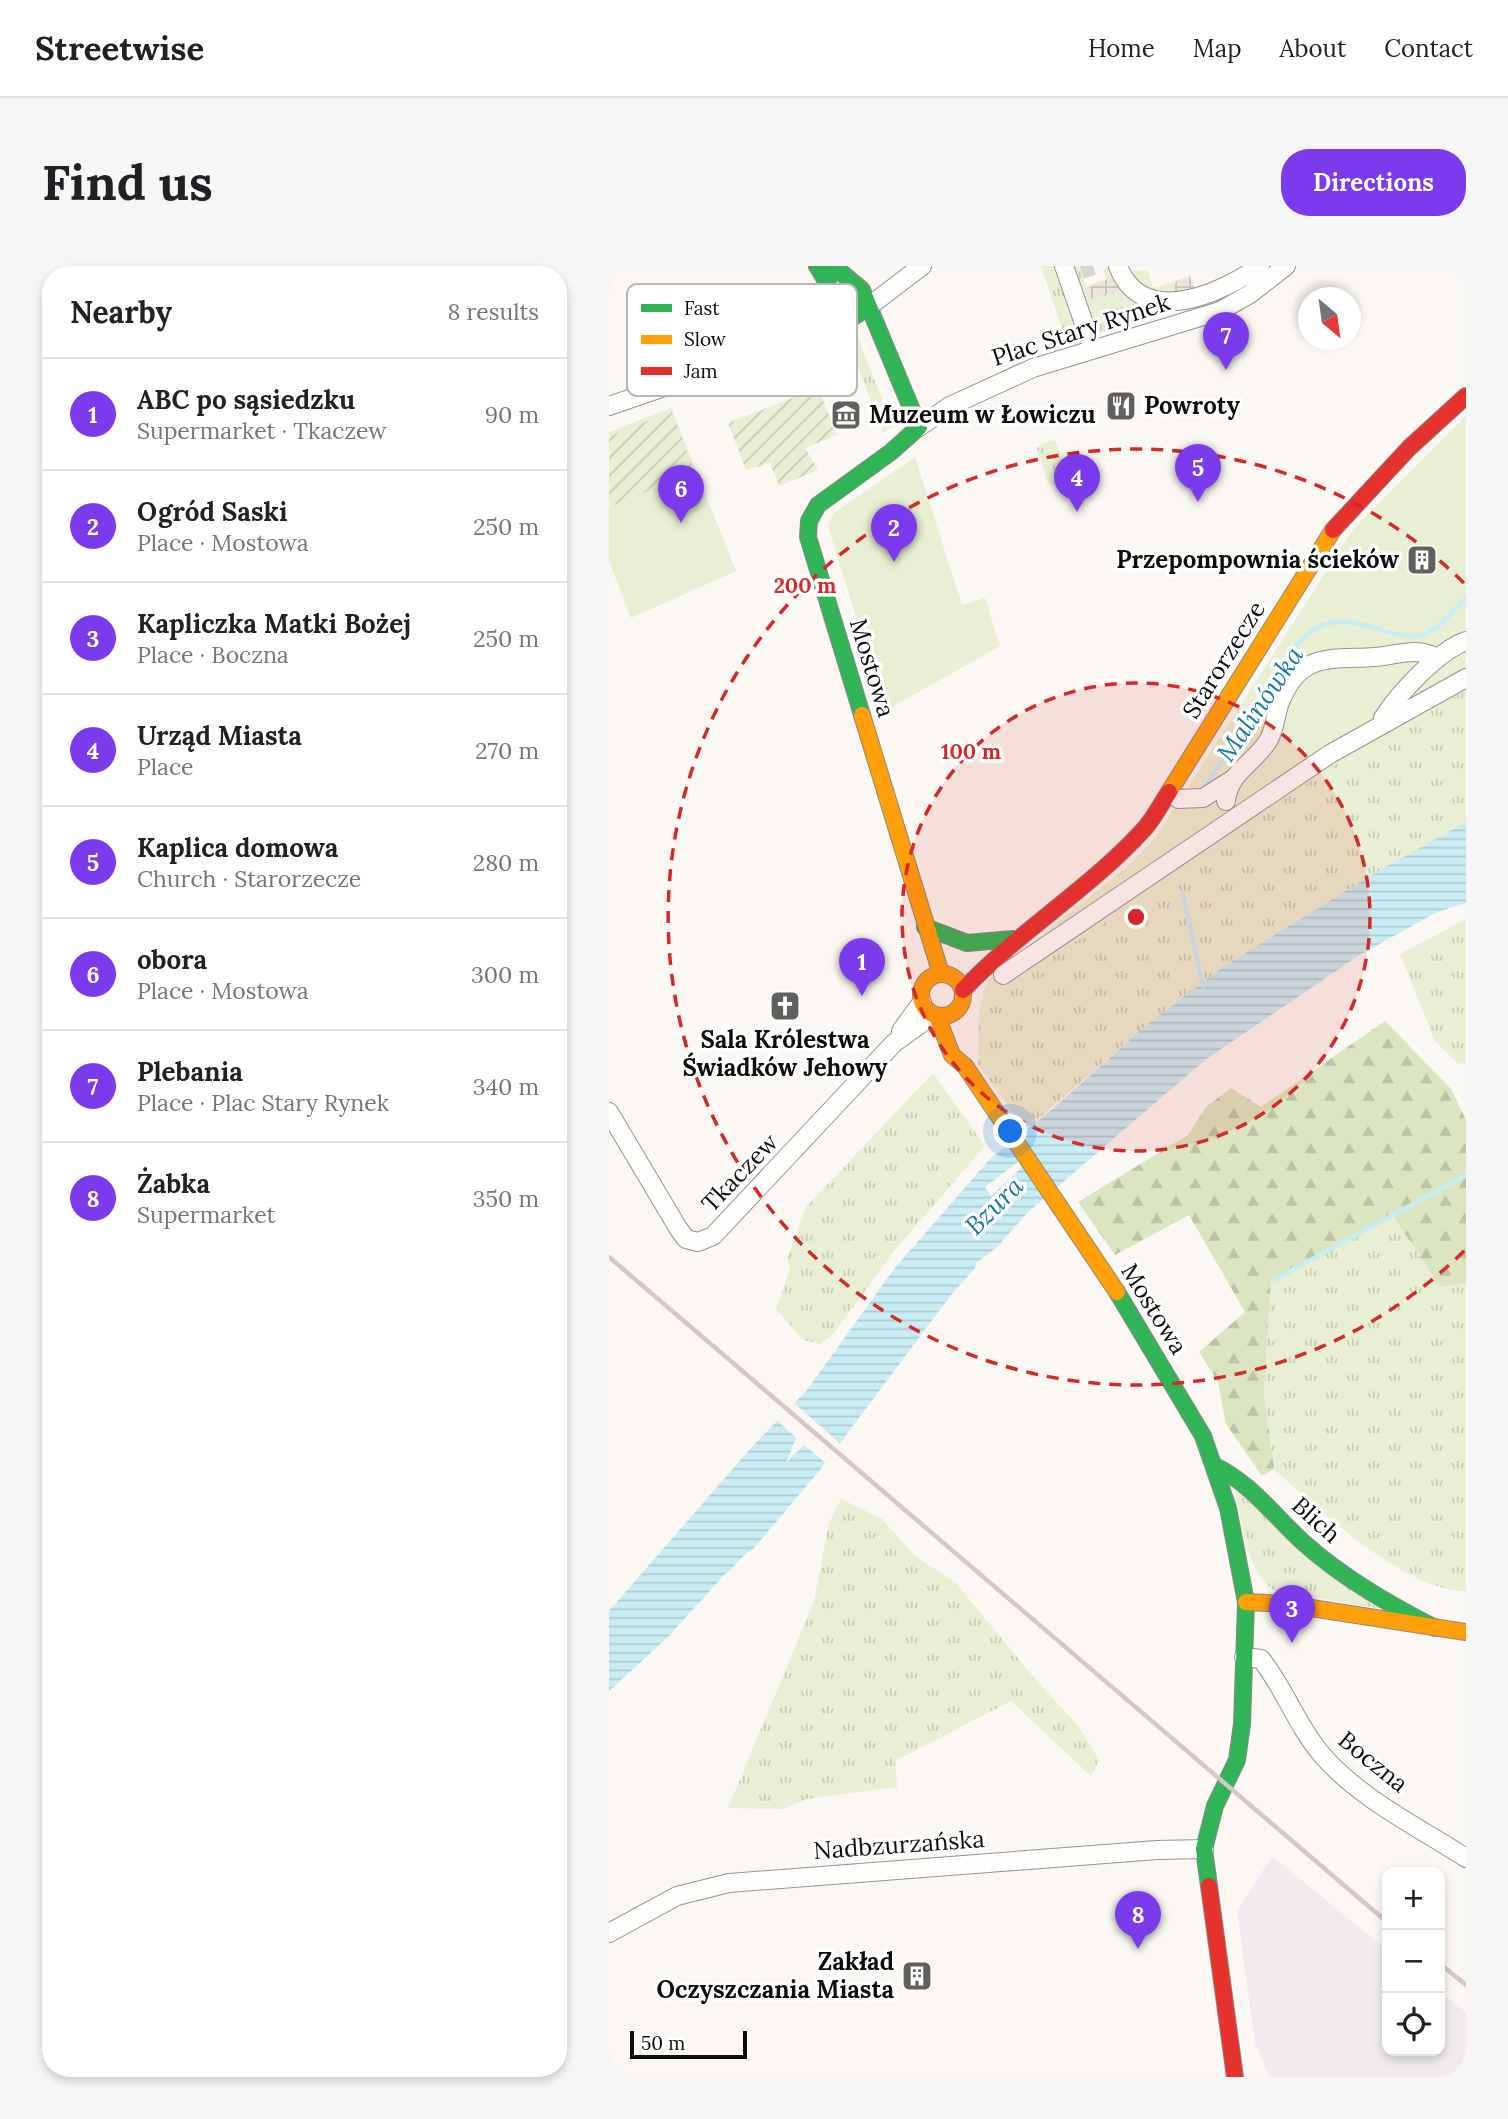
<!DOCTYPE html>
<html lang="en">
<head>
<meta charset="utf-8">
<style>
  body { margin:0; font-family:Lora,serif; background:#f6f6f6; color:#202124 }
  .controls { position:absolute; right:21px; bottom:21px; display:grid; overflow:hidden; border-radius:14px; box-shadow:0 4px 10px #0003 }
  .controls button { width:63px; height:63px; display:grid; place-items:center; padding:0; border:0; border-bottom:2px solid #e0e0e0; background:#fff; color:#202124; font:35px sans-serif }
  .compass { position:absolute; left:689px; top:21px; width:63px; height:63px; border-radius:50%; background:#fff; box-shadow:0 4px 10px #0003; rotate:151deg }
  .scale { position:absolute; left:21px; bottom:18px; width:117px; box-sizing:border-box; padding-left:7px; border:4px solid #0d0d0d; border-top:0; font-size:19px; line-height:24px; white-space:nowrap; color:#0d0d0d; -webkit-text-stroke:5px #fff; paint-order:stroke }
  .you { position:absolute; left:402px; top:866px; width:24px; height:24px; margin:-18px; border:5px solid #fff; border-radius:50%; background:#1a73e8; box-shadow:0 0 0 10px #1a73e833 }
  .badge { display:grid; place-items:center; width:46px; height:46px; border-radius:50%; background:#7c3aed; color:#fff; font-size:23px; font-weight:700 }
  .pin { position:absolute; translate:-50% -58px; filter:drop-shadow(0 2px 4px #0008) }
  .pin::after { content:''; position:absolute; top:37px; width:24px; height:21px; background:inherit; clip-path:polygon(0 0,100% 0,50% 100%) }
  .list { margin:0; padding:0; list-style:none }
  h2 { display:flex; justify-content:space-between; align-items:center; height:91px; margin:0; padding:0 28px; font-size:30px }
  h2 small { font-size:23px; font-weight:400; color:#757577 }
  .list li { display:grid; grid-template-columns:46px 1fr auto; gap:21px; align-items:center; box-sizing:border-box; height:112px; padding:0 28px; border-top:2px solid #e0e0e0 }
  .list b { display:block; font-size:26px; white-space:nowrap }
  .list p { margin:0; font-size:23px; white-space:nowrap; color:#757577 }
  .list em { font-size:23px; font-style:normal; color:#757577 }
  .icon { flex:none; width:38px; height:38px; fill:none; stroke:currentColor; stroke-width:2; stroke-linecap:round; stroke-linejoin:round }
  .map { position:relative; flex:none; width:857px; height:1811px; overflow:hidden; border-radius:28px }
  header { display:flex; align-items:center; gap:42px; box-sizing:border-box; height:98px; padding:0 35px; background:#fff; border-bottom:2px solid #e0e0e0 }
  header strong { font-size:33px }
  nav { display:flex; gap:38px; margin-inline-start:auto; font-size:24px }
  .intro { display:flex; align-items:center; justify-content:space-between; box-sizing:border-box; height:168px; padding:0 42px }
  h1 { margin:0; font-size:49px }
  .button { padding:18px 32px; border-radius:28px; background:#7c3aed; color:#fff; font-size:24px; font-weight:700 }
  main { display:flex; gap:42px; padding:0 42px }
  aside { flex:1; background:#fff; border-radius:28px; box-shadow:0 4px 10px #0003 }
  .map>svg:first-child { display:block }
</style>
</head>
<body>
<header>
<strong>Streetwise</strong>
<nav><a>Home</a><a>Map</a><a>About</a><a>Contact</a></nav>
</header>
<div class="intro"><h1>Find us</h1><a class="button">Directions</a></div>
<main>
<aside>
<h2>Nearby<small>8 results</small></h2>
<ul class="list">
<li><span class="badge">1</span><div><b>ABC po sąsiedzku</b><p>Supermarket · Tkaczew</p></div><em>90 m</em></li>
<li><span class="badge">2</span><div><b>Ogród Saski</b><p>Place · Mostowa</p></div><em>250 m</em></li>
<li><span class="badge">3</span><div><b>Kapliczka Matki Bożej</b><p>Place · Boczna</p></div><em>250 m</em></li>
<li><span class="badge">4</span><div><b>Urząd Miasta</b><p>Place</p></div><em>270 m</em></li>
<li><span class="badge">5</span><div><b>Kaplica domowa</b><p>Church · Starorzecze</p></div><em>280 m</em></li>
<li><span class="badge">6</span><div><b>obora</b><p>Place · Mostowa</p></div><em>300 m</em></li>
<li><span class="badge">7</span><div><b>Plebania</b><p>Place · Plac Stary Rynek</p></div><em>340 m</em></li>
<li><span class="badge">8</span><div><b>Żabka</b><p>Supermarket</p></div><em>350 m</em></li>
</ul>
</aside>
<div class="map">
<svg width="857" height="1811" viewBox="0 0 857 1811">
  <defs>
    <pattern id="grass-tufts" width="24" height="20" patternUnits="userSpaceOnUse" patternTransform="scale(1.75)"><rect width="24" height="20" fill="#e9efd2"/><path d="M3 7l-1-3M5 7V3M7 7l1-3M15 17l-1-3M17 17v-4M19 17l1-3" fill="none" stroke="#c7ccb3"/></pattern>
    <pattern id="forest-firs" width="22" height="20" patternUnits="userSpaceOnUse" patternTransform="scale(1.75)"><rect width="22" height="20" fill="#dbe6c0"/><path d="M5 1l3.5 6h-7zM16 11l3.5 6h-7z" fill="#bbc4a4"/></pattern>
    <pattern id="garden-furrows" width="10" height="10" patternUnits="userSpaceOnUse" patternTransform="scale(1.75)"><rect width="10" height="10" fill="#e9efd2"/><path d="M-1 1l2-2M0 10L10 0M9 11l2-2" fill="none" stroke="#c7ccb3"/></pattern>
    <pattern id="plaza-grid" width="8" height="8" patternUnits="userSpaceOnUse" patternTransform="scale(1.75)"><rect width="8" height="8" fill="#ebe5dd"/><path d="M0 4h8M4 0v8" fill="none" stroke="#c8c3bc"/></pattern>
    <pattern id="water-rules" width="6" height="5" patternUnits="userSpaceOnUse" patternTransform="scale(1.75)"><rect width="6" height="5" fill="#c9edf4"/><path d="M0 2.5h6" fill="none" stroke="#abcad0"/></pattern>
  </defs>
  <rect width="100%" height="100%" fill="#fbf7f2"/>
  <path fill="#f1ebef" d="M663,1590l115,94v101h53v-59l26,20v65h-197l-14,-35 -18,-131z"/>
  <g fill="url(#grass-tufts)">
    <path d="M432,0h19l22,71 -17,1z"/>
    <path d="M459,0h11l7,20 20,-7 -3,-11 7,-2 5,10 -28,13 3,9 31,-11 28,18 4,13 -59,16z"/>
    <path d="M520,0l2,4 17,1 5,17 23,-7 -3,13h-24l-23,-26z"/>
    <path d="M249,72l35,89 -10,5 -35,-91z"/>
    <path d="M446,174l14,35 -2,6 -13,5 -6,-3 -11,-35 6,-5z"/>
    <path d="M857,424v132l-98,55 -145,90 -79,60 -119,103 -47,-66 1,-50 4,-17 39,-22 329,-222z"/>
    <path d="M857,653v144l-8,1 -23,-23 -35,-87z"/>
    <path d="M324,807l52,73 -91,105 -60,82 -14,11 -17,-4 -27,-31 14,-40 -3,-10 19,-52z"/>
    <path d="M785,951l46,70 26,-4v308c-58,2 -150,-83 -192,-122l-10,-76 7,-113z"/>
    <path d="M625,1221l143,121 -99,-16c-32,-14 -36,-73 -44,-105z"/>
    <path d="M232,1233l41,20 33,37 40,26 81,98 43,47 20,33 -8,16 -80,-75 -116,60 2,26 -91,12 -23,10 -55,-1 86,-206 15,-79z"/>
  </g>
  <path fill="url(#forest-firs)" d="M776,755l66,68 15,31v163l-26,4 -46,-70 -123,62 -7,114 10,76 -12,7 -36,-52 -8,-42 -19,-30 46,-40 -56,-97 -74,40 -37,-53 110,-67 18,-28 25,-19 30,19z"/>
  <g fill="#e9efd2">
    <path d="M62,142l65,163 -105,47 -22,-57v-129z"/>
    <path d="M857,150v274c-172,85 -315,216 -483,307l1,-9 9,-14 136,-109 27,-28 198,-309z"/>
    <path d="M306,191l47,148 23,-7 15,48 -115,65 -57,-185 6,-13z"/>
  </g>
  <g fill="url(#garden-furrows)">
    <path d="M209,122l19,47 -32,13 13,22 -39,16 -9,-23 -24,7 -18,-47z"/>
    <path d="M63,145l23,61 -86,35v-71z"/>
  </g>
  <path fill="url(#plaza-grid)" d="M500,0h20l-4,8 11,14 28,10 9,-4 3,-13 14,-5 6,16 35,-12 -2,-7 16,-5 2,4 7,-6h11l-16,12 -1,5 -4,-1 -27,14 -56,9 -4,4 1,7 -5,2 -8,-18 -19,-12 -36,11 -4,-10 29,-13z"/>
  <path fill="url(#water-rules)" fill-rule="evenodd" d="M857,556v81l-29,9 -79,44 -153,104 -178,153 -30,34 -21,16 -1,5 -24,27 -132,176 -66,78c-13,7 -17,18 -29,26l-56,62 -59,54v-80l142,-163 56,-58 87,-121 96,-110 64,-51 90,-81 79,-60 145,-90zM423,885l-10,16 -31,29 -6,-9zM209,1158l-5,12 -27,27 9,-23z"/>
  <path fill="#fbf7f2" d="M183,1135l51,45 -15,19 -26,-22 9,-10 -11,8 -25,-22z"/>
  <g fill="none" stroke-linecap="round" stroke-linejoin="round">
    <g stroke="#c9edf4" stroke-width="4.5">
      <path d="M599,516c15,-23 30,-45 45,-67 19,-30 35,-73 68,-89 37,-17 82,24 110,5 13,-8 24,-23 35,-33"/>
      <path d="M574,628l20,92"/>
      <path d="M665,1014l192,-105"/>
    </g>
    <path stroke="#d7d4d0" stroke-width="18" stroke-dasharray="18 9" stroke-linecap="butt" d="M472,4l12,-4"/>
    <g stroke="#949290" stroke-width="20">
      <g id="street">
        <path d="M455,0l25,72"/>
        <path d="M509,0c24,64 104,27 142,0"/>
        <path d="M259,41l54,-41"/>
        <path d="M0,140l203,-70 37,-16"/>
        <path d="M310,161l31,-21 83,-38 187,-57 30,-17 36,-28"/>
        <path d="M774,452c16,-25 55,-67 83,-77"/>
        <path d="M569,533l25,-1 30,-19"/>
        <path d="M617,535c3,-29 28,-38 42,-60 8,-13 7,-28 13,-41 20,-49 52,-40 94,-43 24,-2 40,-11 63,1"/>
        <path d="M394,709l327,-221 136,-76"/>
        <path d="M292,765l21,-29"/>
        <path d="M0,846l69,116 8,11 12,3 15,-6 181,-193 39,-28"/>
        <path d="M635,1391l17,2c24,30 36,67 61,96 37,43 96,72 144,103"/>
        <path d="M0,1667l68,-37 52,-13 428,-33 47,-1"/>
      </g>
    </g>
    <g stroke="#8b8987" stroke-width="18">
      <g id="fast">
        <path d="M208,0l26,8 19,16 57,137 -28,25 -73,53 -9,16 -1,16 54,178"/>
        <path d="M208,0l32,54 19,-13"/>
        <path d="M316,661l42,16 46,-4"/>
        <path d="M508,1026l86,144 25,72 18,94 -4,122 -5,36 -22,46 -11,43 5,37"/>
        <path d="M606,1200c37,18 59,50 89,77 39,35 85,61 131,85"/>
      </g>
    </g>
    <g stroke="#8b8987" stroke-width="18">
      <g id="slow">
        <path d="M253,449l79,259"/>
        <path d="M560,526l164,-262"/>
        <circle cx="333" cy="729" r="21"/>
        <path d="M328,750l15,39 13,11 152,226"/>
        <path d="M637,1336l40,2 180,28"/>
      </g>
    </g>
    <g stroke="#8b8987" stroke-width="18">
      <g id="jam">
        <path d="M724,264l76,-82 57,-52"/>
        <path d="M354,724c56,-59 128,-102 182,-162 9,-10 16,-24 24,-36"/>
        <path d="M600,1620l26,191"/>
      </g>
    </g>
    <use href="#street" stroke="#fefefd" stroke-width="18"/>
    <use href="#fast" stroke="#30b455" stroke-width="16"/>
    <use href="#slow" stroke="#ff9f0a" stroke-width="16"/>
    <use href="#jam" stroke="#e5322d" stroke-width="16"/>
    <g stroke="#d7c5c8" stroke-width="4.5">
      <path d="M0,991l778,665"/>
      <path d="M831,1698l26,21"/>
    </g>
  </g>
  <circle cx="527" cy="651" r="234" fill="#d62828" fill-opacity=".12"/>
  <g fill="none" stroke="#d62828" stroke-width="3.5" stroke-dasharray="12 9">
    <circle cx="527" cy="651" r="234"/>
    <path d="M855 985A468 468 0 1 1 855 317"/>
  </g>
  <defs>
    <g id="restaurant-square" transform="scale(1.575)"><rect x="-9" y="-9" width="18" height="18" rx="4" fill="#605f5d" stroke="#fff"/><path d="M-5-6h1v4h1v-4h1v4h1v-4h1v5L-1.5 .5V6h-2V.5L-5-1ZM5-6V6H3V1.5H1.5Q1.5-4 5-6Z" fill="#fff"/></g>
    <g id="museum-square" transform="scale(1.575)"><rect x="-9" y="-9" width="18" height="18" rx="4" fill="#605f5d" stroke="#fff"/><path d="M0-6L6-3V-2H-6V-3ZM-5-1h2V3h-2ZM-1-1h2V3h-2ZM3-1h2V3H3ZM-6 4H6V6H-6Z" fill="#fff"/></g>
    <g id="building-square" transform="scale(1.575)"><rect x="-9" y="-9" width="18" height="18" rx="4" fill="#605f5d" stroke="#fff"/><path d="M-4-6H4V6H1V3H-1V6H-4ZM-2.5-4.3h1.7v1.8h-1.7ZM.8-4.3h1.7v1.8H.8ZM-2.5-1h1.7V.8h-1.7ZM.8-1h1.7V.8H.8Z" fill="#fff"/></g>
    <g id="church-square" transform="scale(1.575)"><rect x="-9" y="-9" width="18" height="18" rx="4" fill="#605f5d" stroke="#fff"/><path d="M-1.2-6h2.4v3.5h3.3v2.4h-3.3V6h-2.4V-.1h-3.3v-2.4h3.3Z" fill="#fff"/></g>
  </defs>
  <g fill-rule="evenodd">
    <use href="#restaurant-square" x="512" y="140"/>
    <use href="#museum-square" x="237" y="149"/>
    <use href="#building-square" x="813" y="294"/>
    <use href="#church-square" x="176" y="740"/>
    <use href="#building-square" x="308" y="1710"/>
  </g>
  <g text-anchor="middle" stroke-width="7" stroke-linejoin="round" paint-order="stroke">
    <g font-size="24" fill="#0d0d0d" stroke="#fff">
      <text transform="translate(472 64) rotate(-18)" y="8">Plac Stary Rynek</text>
      <text transform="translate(615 394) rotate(-58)" y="8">Starorzecze</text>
      <text transform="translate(263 402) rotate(73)" y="8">Mostowa</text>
      <text transform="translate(131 907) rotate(-46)" y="8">Tkaczew</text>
      <text transform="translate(545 1043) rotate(58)" y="8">Mostowa</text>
      <text transform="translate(707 1254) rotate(42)" y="8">Blich</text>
      <text transform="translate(764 1496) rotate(39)" y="8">Boczna</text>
      <text transform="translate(290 1579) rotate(-4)" y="8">Nadbzurzańska</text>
    </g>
    <g font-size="24" font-weight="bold" fill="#0d0d0d" stroke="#fff" text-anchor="start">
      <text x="535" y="148">Powroty</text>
      <text x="260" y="157">Muzeum w Łowiczu</text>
      <text x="790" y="302" text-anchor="end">Przepompownia ścieków</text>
      <text x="176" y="782" text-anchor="middle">Sala Królestwa<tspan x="176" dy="28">Świadków Jehowy</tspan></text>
      <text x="285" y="1704" text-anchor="end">Zakład<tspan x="285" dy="28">Oczyszczania Miasta</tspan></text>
    </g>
    <g font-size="26" font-style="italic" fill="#187c9e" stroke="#fff">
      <text transform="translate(651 438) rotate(-56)" y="9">Malinówka</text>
      <text transform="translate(385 940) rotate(-45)" y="9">Bzura</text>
    </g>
  </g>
  <rect x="18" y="18" width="230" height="112" rx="10" fill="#fff" stroke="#b6b6b6" stroke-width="2"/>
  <rect x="32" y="38" width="31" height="8" fill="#30b455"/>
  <rect x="32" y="69" width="31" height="9" fill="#ff9f0a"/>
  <rect x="32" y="101" width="31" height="8" fill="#e5322d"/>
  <g font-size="19" fill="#0d0d0d">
    <text x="75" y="49">Fast</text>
    <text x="75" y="80">Slow</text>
    <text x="75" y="112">Jam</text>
  </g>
  <circle cx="527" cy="651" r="10" fill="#d62828" stroke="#fff" stroke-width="3.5"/>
  <g font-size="21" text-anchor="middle" font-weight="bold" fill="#d62828" stroke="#fff" stroke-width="7" stroke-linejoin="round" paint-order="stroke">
    <text x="196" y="327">200 m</text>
    <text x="362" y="493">100 m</text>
  </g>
</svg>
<div class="controls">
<button>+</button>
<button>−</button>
<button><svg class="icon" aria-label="locate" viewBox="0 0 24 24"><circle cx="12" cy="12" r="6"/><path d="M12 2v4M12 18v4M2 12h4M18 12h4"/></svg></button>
</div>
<svg class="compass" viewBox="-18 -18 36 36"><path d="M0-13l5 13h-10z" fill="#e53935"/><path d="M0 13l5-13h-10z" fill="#757577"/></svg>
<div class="scale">50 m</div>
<div class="you"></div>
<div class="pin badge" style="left:253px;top:730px">1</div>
<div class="pin badge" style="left:285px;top:296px">2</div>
<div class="pin badge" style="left:683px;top:1377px">3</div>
<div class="pin badge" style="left:468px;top:246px">4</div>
<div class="pin badge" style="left:589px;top:236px">5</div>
<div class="pin badge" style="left:72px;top:257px">6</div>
<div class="pin badge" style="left:617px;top:104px">7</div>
<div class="pin badge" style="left:529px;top:1683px">8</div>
</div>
</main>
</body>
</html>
